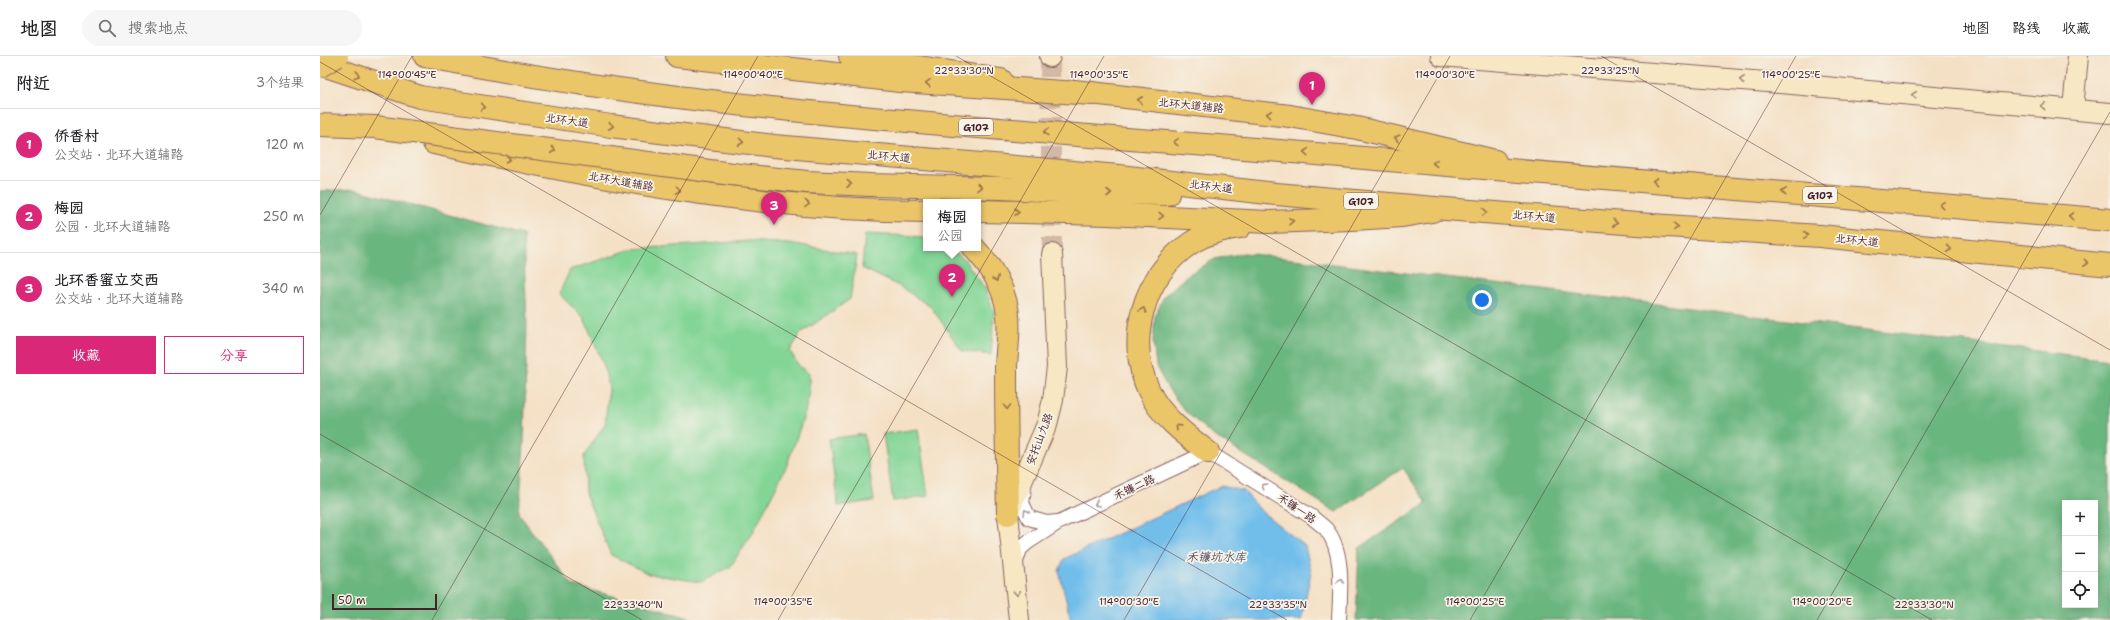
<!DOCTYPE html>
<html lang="zh">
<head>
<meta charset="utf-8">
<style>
  body { margin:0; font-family:"Shantell Sans","LXGW WenKai TC",sans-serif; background:#f6f6f6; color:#202124 }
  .controls { position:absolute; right:12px; bottom:12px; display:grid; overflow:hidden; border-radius:0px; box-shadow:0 2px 10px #0003 }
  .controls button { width:36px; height:36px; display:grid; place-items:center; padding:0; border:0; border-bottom:1px solid #e0e0e0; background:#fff; color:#202124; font:20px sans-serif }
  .scale { position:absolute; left:12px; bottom:10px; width:105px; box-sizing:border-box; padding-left:4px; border:2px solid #4a1f2b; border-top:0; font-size:11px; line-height:14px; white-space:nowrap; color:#4a1f2b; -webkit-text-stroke:3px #f7f3e8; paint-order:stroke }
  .you { position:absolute; left:1162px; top:244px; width:14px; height:14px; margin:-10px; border:3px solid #fff; border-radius:50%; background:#1a73e8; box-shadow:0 0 0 6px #1a73e833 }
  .badge { display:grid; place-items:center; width:26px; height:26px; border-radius:50%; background:#db2777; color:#fff; font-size:13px; font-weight:700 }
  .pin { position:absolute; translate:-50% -33px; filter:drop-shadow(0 1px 2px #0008) }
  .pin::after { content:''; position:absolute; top:21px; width:14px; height:12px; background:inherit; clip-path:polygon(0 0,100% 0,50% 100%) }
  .popup { position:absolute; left:603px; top:143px; width:58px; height:52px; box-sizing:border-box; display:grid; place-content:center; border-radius:0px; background:#fff; filter:drop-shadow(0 1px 3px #0005); font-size:13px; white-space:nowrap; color:#757577 }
  .popup b { font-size:15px; color:#202124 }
  .popup::after { content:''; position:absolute; left:50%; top:100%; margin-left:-8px; border:8px solid transparent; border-top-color:#fff }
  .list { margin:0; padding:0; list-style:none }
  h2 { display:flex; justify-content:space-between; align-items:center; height:52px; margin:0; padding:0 16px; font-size:17px }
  h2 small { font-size:13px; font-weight:400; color:#757577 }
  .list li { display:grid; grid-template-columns:26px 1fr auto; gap:12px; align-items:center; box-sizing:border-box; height:72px; padding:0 16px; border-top:1px solid #e0e0e0 }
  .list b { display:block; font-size:15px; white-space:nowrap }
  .list p { margin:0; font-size:13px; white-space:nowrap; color:#757577 }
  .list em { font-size:13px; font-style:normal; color:#757577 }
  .actions { display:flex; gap:8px; padding:12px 16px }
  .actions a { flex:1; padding:9px 0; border:1px solid #db2777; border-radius:0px; text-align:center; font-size:14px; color:#db2777 }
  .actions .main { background:#db2777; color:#fff }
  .icon { flex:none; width:22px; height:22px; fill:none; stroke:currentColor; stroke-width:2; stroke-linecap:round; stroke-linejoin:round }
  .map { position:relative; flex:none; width:1790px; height:564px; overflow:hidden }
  header { display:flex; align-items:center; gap:24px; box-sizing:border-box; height:56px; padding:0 20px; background:#fff; border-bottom:1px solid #e0e0e0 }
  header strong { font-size:19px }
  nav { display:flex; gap:22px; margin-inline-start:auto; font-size:14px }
  .search { width:280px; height:36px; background:#f6f6f6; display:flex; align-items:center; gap:10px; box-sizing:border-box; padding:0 14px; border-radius:22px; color:#757577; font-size:15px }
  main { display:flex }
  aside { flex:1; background:#fff }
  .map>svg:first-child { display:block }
</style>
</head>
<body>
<header>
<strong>地图</strong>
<div class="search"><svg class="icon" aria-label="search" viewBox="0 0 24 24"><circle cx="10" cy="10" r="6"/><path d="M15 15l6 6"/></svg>搜索地点</div>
<nav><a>地图</a><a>路线</a><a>收藏</a></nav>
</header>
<main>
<aside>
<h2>附近<small>3个结果</small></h2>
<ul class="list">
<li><span class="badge">1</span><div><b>侨香村</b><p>公交站 · 北环大道辅路</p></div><em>120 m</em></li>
<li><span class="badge">2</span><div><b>梅园</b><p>公园 · 北环大道辅路</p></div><em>250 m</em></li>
<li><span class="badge">3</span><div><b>北环香蜜立交西</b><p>公交站 · 北环大道辅路</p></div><em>340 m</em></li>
</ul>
<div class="actions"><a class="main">收藏</a><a>分享</a></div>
</aside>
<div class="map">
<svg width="1790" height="564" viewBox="0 0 1790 564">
  <rect width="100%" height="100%" fill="#f7f3e8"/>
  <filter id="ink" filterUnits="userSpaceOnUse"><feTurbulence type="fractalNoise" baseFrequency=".025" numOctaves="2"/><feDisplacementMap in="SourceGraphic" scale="8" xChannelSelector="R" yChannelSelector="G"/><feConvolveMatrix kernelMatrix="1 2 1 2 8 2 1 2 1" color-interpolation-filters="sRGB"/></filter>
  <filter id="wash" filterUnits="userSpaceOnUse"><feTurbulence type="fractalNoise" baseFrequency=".012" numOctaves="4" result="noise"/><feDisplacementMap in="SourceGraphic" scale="16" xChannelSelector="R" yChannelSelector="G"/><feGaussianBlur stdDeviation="0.9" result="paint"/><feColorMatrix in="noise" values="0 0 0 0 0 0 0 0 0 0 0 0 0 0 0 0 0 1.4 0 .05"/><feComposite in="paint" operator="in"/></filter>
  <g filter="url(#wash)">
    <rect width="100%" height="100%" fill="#f4e0c5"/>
    <g fill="#83d596" stroke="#667a60">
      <path d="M545,178l49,2 12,3v9h22l16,11 20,28 10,24 -3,44 -29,-4 -31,-44 -32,-21 -37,-18z"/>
      <path d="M430,185l51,4 56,10 -7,44 -49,34 -11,18 9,15 10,8v16l-4,23 -18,52 -34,67 -23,35 -29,15 -52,-8 -38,-19 -26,-62 -1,-37 21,-32 4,-35 -5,-23 -20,-48 -25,-24 11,-24 62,-21z"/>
      <path d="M598,373l10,67 -35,5 -10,-67z"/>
      <path d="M544,378l10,67 -36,5 -9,-67z"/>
    </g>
    <g fill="#6ab67f" stroke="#5a6a55" fill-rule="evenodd">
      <path d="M34,133l169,46 4,86 -3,123 -5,70 53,71 114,31 9,4h-375v-429z"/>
      <path d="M924,197l866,107v260h-754l3,-72 68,-45 -24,-35 -67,44 -125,-78 -27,-24 -17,-23 -11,-21 -3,-25 2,-25 9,-20 24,-21 27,-16zM1745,447h30v102h-30z"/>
    </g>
    <path fill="#71beeb" stroke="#5e6e8b" d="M901,430l23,5 18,21 43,34 6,26 -10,48h-230l-12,-49 5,-12z"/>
  </g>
  <g filter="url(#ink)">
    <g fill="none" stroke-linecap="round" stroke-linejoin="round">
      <path stroke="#d2b9a6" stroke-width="20" stroke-dasharray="20 10" stroke-linecap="butt" d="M730,1l2,197"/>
      <g stroke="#866361" stroke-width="16">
        <g id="street">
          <path d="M704,431l-2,16 7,15 17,5 12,-1"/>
          <path d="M695,509l5,-16 8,-7 31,-20 149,-70 104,65c4,4 10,8 14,12 19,23 14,64 13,91"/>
        </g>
      </g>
      <g stroke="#866361" stroke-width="22">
        <g id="secondary">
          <path d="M730,0v1"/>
          <path d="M1121,0l351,28 318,29"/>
          <path d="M1753,53l5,-53"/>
          <path d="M699,564l-11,-106 39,-90 6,-24 4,-33 -5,-113"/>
        </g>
      </g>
      <g stroke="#866361" stroke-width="24">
        <g id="primary">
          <path d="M530,0l151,24"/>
          <path d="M754,35l216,25 67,12 138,33"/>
          <path d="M114,87c162,35 326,67 492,68"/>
          <path d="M658,155l130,3 160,8 84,-3 50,-3 30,-5"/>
          <path d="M654,192c14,15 27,34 32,55 5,20 1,43 0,64 0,49 1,98 2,147"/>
          <path d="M888,396c-21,-16 -48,-36 -59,-61 -24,-51 -6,-116 42,-148 15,-10 31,-13 49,-16"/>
        </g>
      </g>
      <g stroke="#866361" stroke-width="24">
        <g id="highway">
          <path d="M105,0c261,53 528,69 794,90 297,23 594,48 891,74"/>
          <path d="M357,0l223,25 193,13"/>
          <path d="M0,8l100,33 191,29 163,20 345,30 157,18 170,15 191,15 183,12 290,29"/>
          <path d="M420,119l67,7 64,3 130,3 96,5 71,1"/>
        </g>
      </g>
      <use href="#street" stroke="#fff" stroke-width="14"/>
      <use href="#secondary" stroke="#f7e8c3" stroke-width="20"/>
      <use href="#primary" stroke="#ebc669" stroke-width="22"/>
      <use href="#highway" stroke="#ebc669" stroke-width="22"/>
      <g stroke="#866361" stroke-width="24" stroke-linecap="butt">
        <g id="highway-bridge">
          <path d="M0,10l17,-10"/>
          <path d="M0,69l55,2 365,48"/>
        </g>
      </g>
      <use href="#highway-bridge" stroke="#ebc669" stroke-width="22"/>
    </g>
    <defs><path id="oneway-chevron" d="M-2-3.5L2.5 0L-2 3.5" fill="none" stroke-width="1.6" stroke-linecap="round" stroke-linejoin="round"/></defs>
    <g stroke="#9a724a">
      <use href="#oneway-chevron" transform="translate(37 19) rotate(19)"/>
      <use href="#oneway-chevron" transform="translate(608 27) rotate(-176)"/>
      <use href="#oneway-chevron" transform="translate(820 44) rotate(-174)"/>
      <use href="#oneway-chevron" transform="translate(163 51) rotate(10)"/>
      <use href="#oneway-chevron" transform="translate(949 58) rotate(-174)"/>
      <use href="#oneway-chevron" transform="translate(291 70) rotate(7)"/>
      <use href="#oneway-chevron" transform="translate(726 76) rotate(-176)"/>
      <use href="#oneway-chevron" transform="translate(1077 82) rotate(-166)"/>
      <use href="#oneway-chevron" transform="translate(421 86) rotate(7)"/>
      <use href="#oneway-chevron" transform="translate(856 86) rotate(-176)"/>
      <use href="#oneway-chevron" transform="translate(233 94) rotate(7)"/>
      <use href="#oneway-chevron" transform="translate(986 96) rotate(-176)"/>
      <use href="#oneway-chevron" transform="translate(188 103) rotate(12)"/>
      <use href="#oneway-chevron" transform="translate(1115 107) rotate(-176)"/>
      <use href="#oneway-chevron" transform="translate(1335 125) rotate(-175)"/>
      <use href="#oneway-chevron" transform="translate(529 128) rotate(3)"/>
      <use href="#oneway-chevron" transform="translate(659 131) rotate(1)"/>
      <use href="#oneway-chevron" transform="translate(358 134) rotate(10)"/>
      <use href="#oneway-chevron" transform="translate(1464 136) rotate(-175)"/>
      <use href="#oneway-chevron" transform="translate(789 137)"/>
      <use href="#oneway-chevron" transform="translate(487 148) rotate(4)"/>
      <use href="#oneway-chevron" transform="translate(1622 149) rotate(-175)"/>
      <use href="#oneway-chevron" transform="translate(697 156) rotate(1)"/>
      <use href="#oneway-chevron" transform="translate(1165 156) rotate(5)"/>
      <use href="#oneway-chevron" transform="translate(841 160) rotate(2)"/>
      <use href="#oneway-chevron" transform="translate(1751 160) rotate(-175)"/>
      <use href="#oneway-chevron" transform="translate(971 165) rotate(-1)"/>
      <use href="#oneway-chevron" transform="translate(1295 167) rotate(5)"/>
      <use href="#oneway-chevron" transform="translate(1356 171) rotate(4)"/>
      <use href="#oneway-chevron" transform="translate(1486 179) rotate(4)"/>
      <use href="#oneway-chevron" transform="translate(1629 193) rotate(6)"/>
      <use href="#oneway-chevron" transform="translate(1766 207) rotate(5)"/>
      <use href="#oneway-chevron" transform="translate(676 223) rotate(62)"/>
      <use href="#oneway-chevron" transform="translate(823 254) rotate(-74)"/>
      <use href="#oneway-chevron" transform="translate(687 351) rotate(89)"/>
      <use href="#oneway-chevron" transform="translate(858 371) rotate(-136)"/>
    </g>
    <g stroke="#a08477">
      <use href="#oneway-chevron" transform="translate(1422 24) rotate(-175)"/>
      <use href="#oneway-chevron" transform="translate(1594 39) rotate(-175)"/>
      <use href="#oneway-chevron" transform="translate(1723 50) rotate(-175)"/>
      <use href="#oneway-chevron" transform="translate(697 537) rotate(85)"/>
    </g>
    <g stroke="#ae9aa0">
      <use href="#oneway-chevron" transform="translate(944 430) rotate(-147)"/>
      <use href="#oneway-chevron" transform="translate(777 448) rotate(155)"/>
      <use href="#oneway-chevron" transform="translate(706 456) rotate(-121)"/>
      <use href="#oneway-chevron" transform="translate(1020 525) rotate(-89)"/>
    </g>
  </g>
  <path fill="none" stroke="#4a1f2b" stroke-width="1" stroke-opacity="0.45" d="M636,0l976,564M1281,0l509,294M0,6l967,558M0,159l92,-159M0,378l322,186M112,564l326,-564M458,564l326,-564M804,564l326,-564M1150,564l326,-564M1497,564l293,-508"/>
  <g text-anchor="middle" stroke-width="3.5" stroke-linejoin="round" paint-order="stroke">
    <g fill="#f7f3e8" stroke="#7e5f64" stroke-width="1">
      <rect x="639" y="63" width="34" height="16" rx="3"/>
      <rect x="1483" y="131" width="34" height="16" rx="3"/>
      <rect x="1024" y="137" width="34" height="16" rx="3"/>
    </g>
    <g font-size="10" font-weight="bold" fill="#4a1f2b">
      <text x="656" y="75">G107</text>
      <text x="1500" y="143">G107</text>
      <text x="1041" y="149">G107</text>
    </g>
    <g font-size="11" fill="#4a1f2b" stroke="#f7f3e8">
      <text transform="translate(871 49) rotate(6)" y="4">北环大道辅路</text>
      <text transform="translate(247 64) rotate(8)" y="4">北环大道</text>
      <text transform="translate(569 100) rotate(5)" y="4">北环大道</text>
      <text transform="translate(301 125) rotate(10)" y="4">北环大道辅路</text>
      <text transform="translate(891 130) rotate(7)" y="4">北环大道</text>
      <text transform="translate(1214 160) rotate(5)" y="4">北环大道</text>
      <text transform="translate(1537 184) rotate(6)" y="4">北环大道</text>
      <text transform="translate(719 383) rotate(-69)" y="4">安托山九路</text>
      <text transform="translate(814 431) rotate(-25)" y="4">禾镰二路</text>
      <text transform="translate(977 452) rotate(35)" y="4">禾镰一路</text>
    </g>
    <g font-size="12" font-style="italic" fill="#564f65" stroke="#f7f3e8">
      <text x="896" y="505">禾镰坑水库</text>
    </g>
  </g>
  <g font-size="10" text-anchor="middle" fill="#4a1f2b" stroke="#f7f3e8" stroke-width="3.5" stroke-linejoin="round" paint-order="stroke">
    <text x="1290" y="18">22°33'25"N</text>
    <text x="644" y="18">22°33'30"N</text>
    <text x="87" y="22">114°00'45"E</text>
    <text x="433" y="22">114°00'40"E</text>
    <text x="1125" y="22">114°00'30"E</text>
    <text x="1471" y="22">114°00'25"E</text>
    <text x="779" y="22">114°00'35"E</text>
    <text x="463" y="549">114°00'35"E</text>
    <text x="809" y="549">114°00'30"E</text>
    <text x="1155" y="549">114°00'25"E</text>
    <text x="1502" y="549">114°00'20"E</text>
    <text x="313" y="552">22°33'40"N</text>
    <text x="958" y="552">22°33'35"N</text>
    <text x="1604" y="552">22°33'30"N</text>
  </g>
</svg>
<div class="controls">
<button>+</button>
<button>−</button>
<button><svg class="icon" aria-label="locate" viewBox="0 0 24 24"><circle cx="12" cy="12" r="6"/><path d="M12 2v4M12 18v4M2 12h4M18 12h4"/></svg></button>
</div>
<div class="scale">50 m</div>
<div class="you"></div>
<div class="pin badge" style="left:992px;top:49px">1</div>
<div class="pin badge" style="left:632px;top:241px">2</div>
<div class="popup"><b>梅园</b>公园</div>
<div class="pin badge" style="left:454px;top:169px">3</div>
</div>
</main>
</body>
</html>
